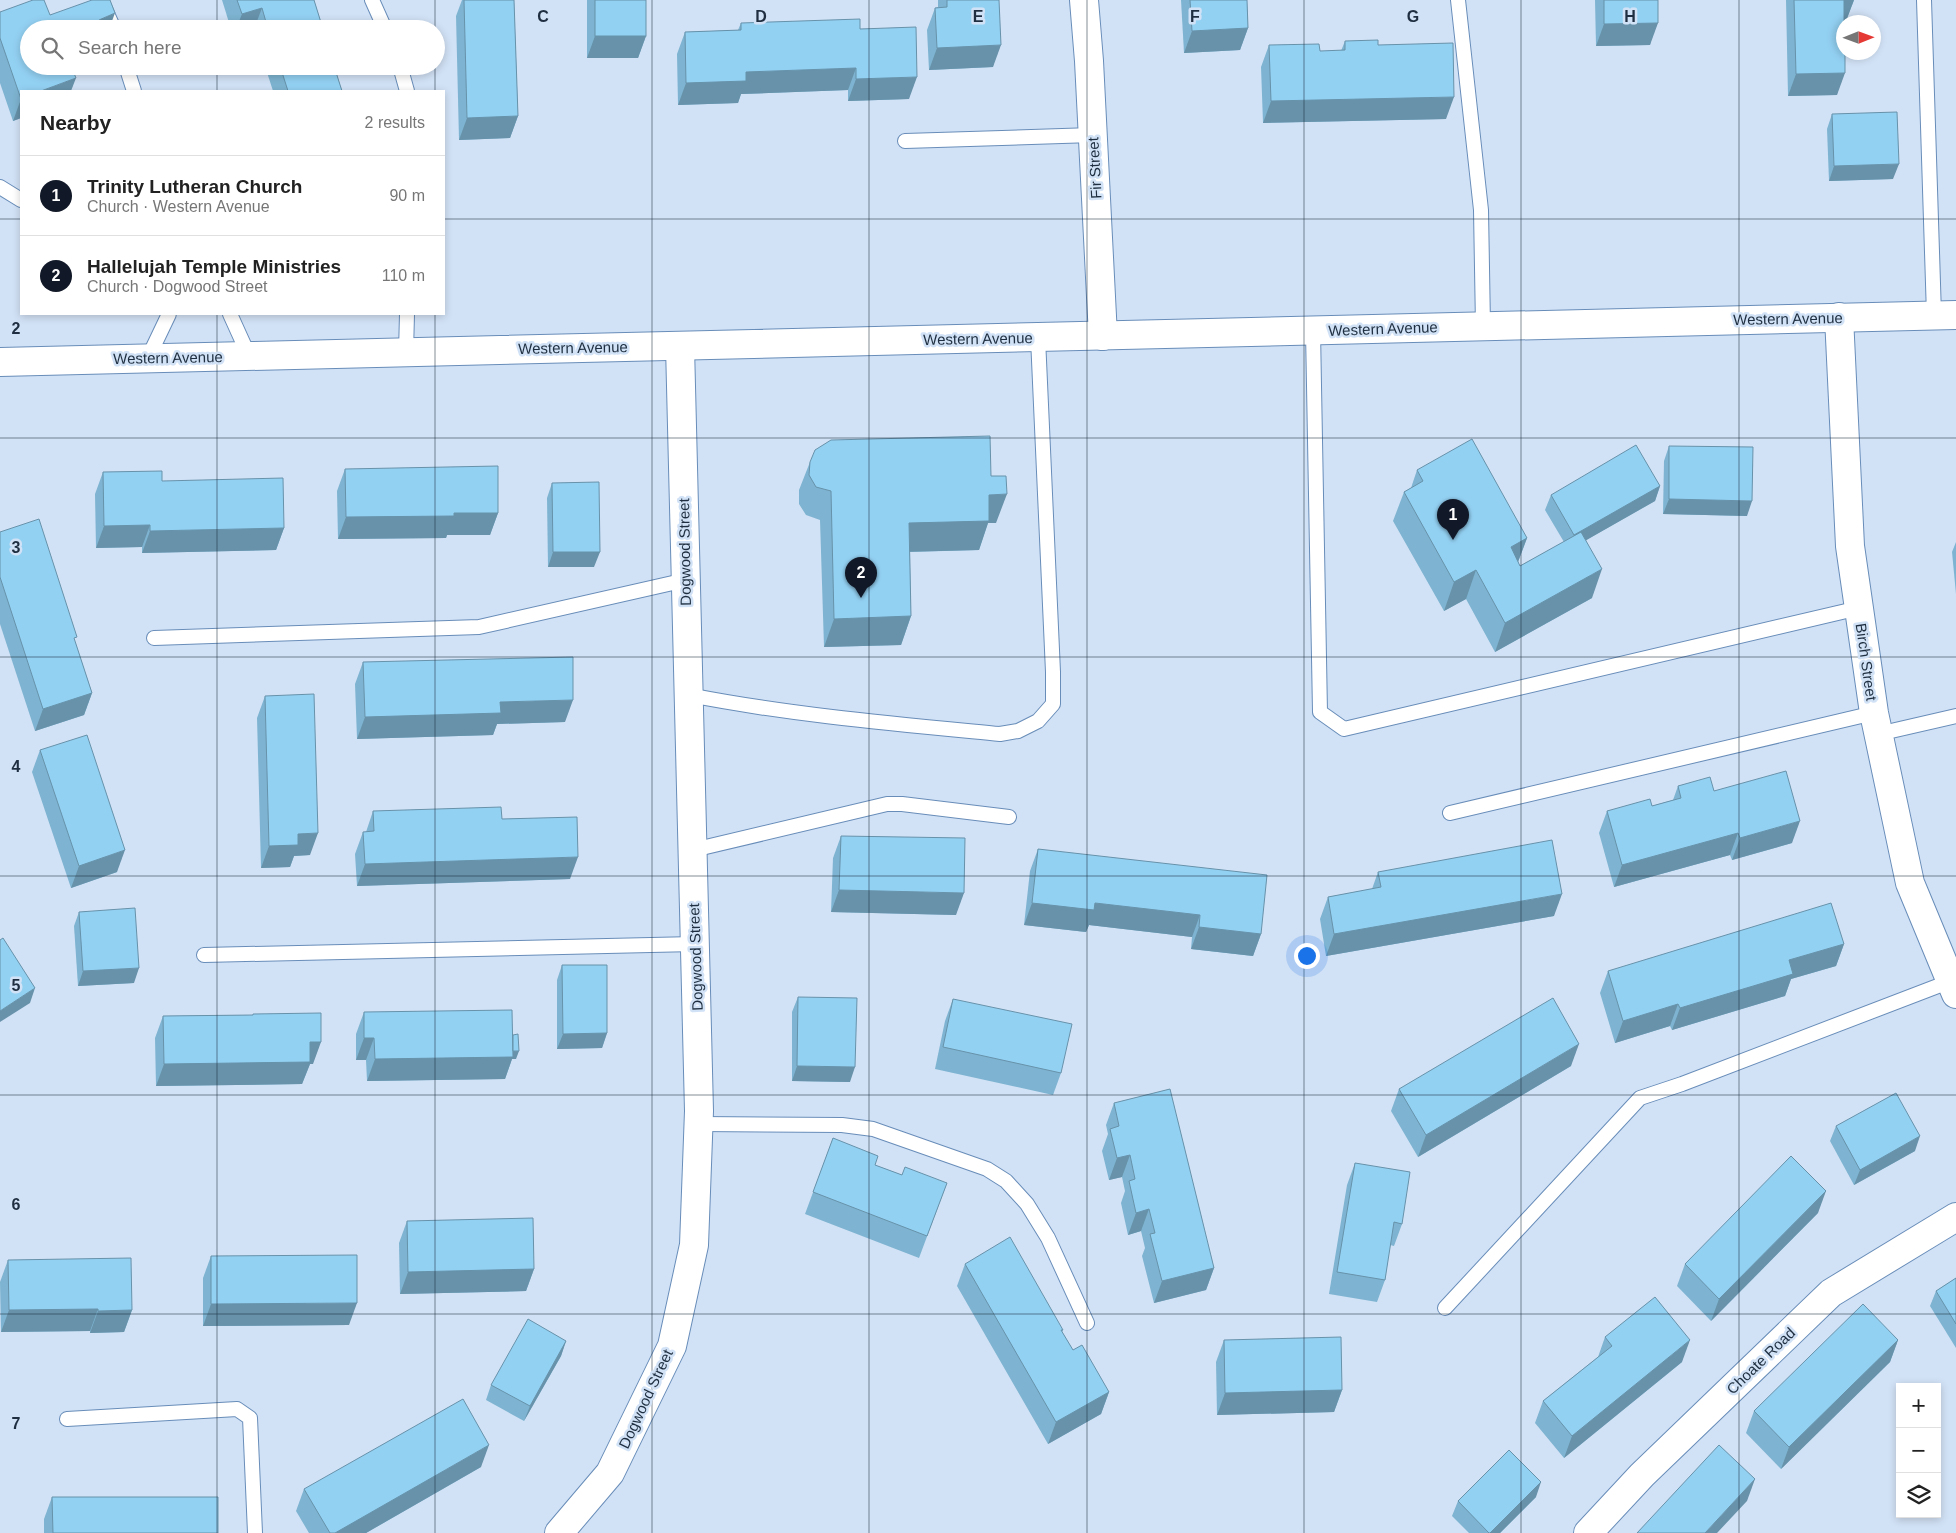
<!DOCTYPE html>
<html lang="en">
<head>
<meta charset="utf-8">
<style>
  body { margin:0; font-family:Arial,sans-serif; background:#f6f6f6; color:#222 }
  .controls { position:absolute; right:15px; bottom:15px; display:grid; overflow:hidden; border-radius:0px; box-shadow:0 2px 8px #0003 }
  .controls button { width:45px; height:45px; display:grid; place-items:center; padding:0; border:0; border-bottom:1px solid #e0e0e0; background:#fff; color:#222; font:25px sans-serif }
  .compass { position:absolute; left:1836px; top:15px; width:45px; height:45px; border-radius:50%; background:#fff; box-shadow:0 2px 8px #0003; rotate:89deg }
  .you { position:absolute; left:1306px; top:955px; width:18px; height:18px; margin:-12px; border:4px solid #fff; border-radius:50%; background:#1a73e8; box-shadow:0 0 0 8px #1a73e833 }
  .badge { display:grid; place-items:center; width:32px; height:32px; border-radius:50%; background:#111827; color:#fff; font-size:16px; font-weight:700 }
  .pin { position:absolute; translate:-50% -41px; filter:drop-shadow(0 1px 2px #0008) }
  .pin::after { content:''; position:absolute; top:26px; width:18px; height:15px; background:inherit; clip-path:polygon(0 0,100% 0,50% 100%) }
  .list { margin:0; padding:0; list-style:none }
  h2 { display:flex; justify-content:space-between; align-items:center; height:65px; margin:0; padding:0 20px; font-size:21px }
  h2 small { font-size:16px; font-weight:400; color:#767676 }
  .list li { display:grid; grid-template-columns:32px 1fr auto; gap:15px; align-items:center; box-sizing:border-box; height:80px; padding:0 20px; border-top:1px solid #e0e0e0 }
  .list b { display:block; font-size:19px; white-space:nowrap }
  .list p { margin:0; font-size:16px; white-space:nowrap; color:#767676 }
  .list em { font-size:16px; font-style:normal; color:#767676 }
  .icon { flex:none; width:28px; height:28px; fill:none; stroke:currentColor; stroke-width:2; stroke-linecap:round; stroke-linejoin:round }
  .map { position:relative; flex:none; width:1956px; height:1533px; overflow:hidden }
  .search { position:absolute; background:#fff; box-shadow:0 2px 8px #0003; left:20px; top:20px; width:425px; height:55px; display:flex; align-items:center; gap:12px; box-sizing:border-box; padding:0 18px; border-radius:28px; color:#767676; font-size:19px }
  .panel { position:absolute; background:#fff; box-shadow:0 2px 8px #0003; left:20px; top:90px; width:425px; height:225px; border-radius:0px }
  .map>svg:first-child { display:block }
</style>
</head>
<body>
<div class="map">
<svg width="1956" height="1533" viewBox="0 0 1956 1533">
  <rect width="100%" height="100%" fill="#d2e2f6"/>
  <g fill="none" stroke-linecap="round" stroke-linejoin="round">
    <g stroke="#688db9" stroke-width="16">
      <g id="lane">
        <path d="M101,0l13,29"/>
        <path d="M372,0l13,29"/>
        <path d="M1458,0l23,210 2,116"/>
        <path d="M1924,0l10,315"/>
        <path d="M126,66l8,25"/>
        <path d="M400,66l7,25"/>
        <path d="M905,141l188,-6"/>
        <path d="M0,187l21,13"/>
        <path d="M230,314l19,42"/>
        <path d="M1313,331l7,381 24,17 515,-121"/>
        <path d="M406,352l1,-38"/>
        <path d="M148,358l21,-44"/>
        <path d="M154,638l325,-11 207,-47"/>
        <path d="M689,695c102,20 207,29 311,39l18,-3 20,-10 15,-17v-32l-15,-334"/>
        <path d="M1878,734l78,-18"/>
        <path d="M1450,813l424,-100"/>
        <path d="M693,850l194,-46h15l107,13"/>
        <path d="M204,955l491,-11"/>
        <path d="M699,1124l143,1 31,4 114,40 19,12 21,23 21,34 39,85"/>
        <path d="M1445,1308l195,-210 42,-14 269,-103"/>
        <path d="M67,1419l170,-10 13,9 5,115"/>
      </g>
    </g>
    <g stroke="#688db9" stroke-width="30">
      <g id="street">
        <path d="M1084,0l5,61 14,275"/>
        <path d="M1839,317l11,229 24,167 36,170 46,111"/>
        <path d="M559,1533l51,-60 62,-127 22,-101 5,-134 -19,-765"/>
        <path d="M1588,1533l54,-58 189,-182 125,-76"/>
      </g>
    </g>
    <g stroke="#688db9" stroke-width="30">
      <path id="secondary" d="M0,362l1956,-47"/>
    </g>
    <use href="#lane" stroke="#fff" stroke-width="14"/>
    <use href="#street" stroke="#fff" stroke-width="28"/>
    <use href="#secondary" stroke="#fff" stroke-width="28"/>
  </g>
  <g fill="#7eb4d1">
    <path d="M222,0h92l9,29h-92z"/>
    <path d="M462,0h52l4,116 -8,22 -51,2 -3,-124z"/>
    <path d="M587,0h59v36l-8,22h-51z"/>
    <path d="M938,0h61l-6,67 -64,3 -2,-40 8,-22 3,-1z"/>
    <path d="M1181,0h66l1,28 -8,22 -56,3z"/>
    <path d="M1595,0h63l-8,45 -54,1z"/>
    <path d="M1786,0h68l-8,21h-2l-7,74 -49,1z"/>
    <path d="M0,12l50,3 22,54 -51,22v27l-8,3 -13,-38z"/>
    <path d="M741,23l119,6 49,70 -61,2v-11l-107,4 -3,9 -60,2 -1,-51 8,-22 53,-2z"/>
    <path d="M1345,41l33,4 68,74 -183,4 -2,-56 8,-22 51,6h21z"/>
    <path d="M265,66h69l8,25h-69z"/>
    <path d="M1832,114l61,65 -64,2 -2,-52z"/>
    <path d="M1669,446l78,70 -84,-2 1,-53z"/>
    <path d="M810,462l181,14 5,47h-8l-9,27 -69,2 1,64 -10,29 -77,2 -4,-127 -14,-5 -7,-11v-14z"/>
    <path d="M345,469l153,44 -8,22h-43l-1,3 -108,1 -1,-48z"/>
    <path d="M1417,470l110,68 -9,24 2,4 44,-24 -19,-32 6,-15 109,-9 -5,15 -69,39 6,58 -97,54 -29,-53 -22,12 -51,-90 11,-29 7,-4z"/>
    <path d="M103,472l59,9 122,47 -8,22 -134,3v-6l-46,1 -1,-54z"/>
    <path d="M552,483l42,84h-46l-1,-69z"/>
    <path d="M0,532l75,110 17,51 -8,22 -49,16 -35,-107z"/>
    <path d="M1956,542v52l-4,-42z"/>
    <path d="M363,662l202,60 -68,2 -4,11 -136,4 -2,-55z"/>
    <path d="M265,696l45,159 -16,1 -4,11 -29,1 -4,-150z"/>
    <path d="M40,750l77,122 -46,16 -39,-116z"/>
    <path d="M1678,786l36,5 78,52 -60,17 -2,-5 -116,32 -15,-54 8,-22 45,-5 21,-6z"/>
    <path d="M373,811l129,8 68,60 -213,7 -2,-32 8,-22h3z"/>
    <path d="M841,836l115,79 -125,-3 2,-54z"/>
    <path d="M1038,849l223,85 -8,22 -62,-7 1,-12 -103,-12 -3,7 -62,-7 6,-54z"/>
    <path d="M1378,872l176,44 -228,40 -6,-37 8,-22 44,-8z"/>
    <path d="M79,912l55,71 -56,3 -4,-60z"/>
    <path d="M1844,944l-8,22 -45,13 -6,17 -113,34 -2,-4 -55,17 -15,-50 8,-22z"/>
    <path d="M562,965l45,68 -5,15 -45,1v-69z"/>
    <path d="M798,997l52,85 -58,-1v-69z"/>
    <path d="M953,999l108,74 -8,22 -118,-26 10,-48z"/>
    <path d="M364,1012l149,23 3,24h-4l-7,20 -138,2 -1,-21h-10v-26z"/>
    <path d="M253,1014l60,50h-3l-8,20 -146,2 -1,-48 8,-22 90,-1z"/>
    <path d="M1571,1066l-153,91 -27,-46 8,-22z"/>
    <path d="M1114,1103l100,165 -8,22 -52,13 -12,-47 3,-8 -4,-17 -13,4 -7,-32 4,-12 -3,-14 -13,3 -7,-29 6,-17 -2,-9z"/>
    <path d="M1836,1126l79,25 -61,34 -24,-44z"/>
    <path d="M833,1138l42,27 27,10 45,8 -28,75 -114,-44z"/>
    <path d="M1355,1163l47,61 -8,22 -4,-1 -5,35 -8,22 -48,-8 18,-109z"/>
    <path d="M1818,1213l-107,108 -34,-35 8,-22z"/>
    <path d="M407,1221l127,48 -8,22 -126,3 -1,-51z"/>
    <path d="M211,1256l138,69 -146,1v-48z"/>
    <path d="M8,1260l124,50 -8,22 -34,1v-2l-89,1 -1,-50z"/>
    <path d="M965,1264l98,66 -1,2 11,18 36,42 -8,22 -53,30 -91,-158z"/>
    <path d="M1956,1278v70l-26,-42 6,-15z"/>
    <path d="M1605,1337l77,25 -118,96 -29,-35 8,-22 55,-44z"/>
    <path d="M1224,1340l118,50 -8,22 -117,3 -1,-53z"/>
    <path d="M1898,1340l-8,22 -109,107 -35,-36 8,-22z"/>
    <path d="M566,1341l-5,15 -37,65 -38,-21 5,-15z"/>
    <path d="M481,1467l-115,66h-57l-13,-22 8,-22z"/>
    <path d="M52,1497l166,36h-174v-14z"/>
    <path d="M1536,1497l-36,36h-31l-17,-17 6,-15z"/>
  </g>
  <g fill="#6792aa">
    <path d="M1843,0h11l-8,21h-10z"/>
    <path d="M262,8l-8,21h-18l6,-15z"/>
    <path d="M115,13l-6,16h-13l3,-9z"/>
    <path d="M1658,23l-8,22 -54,1 8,-22z"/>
    <path d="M1248,28l-8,22 -56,3 8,-22z"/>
    <path d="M595,36h51l-8,22h-51z"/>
    <path d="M1001,45l-8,22 -64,3 8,-22z"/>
    <path d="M61,66h18l-21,8z"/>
    <path d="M856,68l-8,22 -107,4 -3,9 -60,2 8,-22 60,-11z"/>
    <path d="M1845,73l-8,22 -49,1 8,-22z"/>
    <path d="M917,77l-8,22 -61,2 8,-22z"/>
    <path d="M76,78l-5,13h-30z"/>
    <path d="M1454,97l-8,22 -183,4 8,-22z"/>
    <path d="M21,99v19l-8,3z"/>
    <path d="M518,116l-8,22 -51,2 8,-22z"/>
    <path d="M1899,164l-6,15 -64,2 5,-15z"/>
    <path d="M1660,486l-5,15 -86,49 5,-15z"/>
    <path d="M1007,494l-11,29h-8l-9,27 -80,2 10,-29 80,-28z"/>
    <path d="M1669,499l83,2 -5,15 -84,-2z"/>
    <path d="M454,513h44l-8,22h-43l-1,3 -108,1 8,-22z"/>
    <path d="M150,525l-8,22 -46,1 8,-22z"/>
    <path d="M284,528l-8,22 -134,3 8,-22z"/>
    <path d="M1527,538l-11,29 -5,-20z"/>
    <path d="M553,552h47l-6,15h-46z"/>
    <path d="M1602,569l-10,29 -97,54 10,-29z"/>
    <path d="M1476,570l-10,29 -22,12 10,-29z"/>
    <path d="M911,616l-10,29 -77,2 10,-28z"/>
    <path d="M92,693l-8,22 -49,16 8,-22z"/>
    <path d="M573,700l-8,22 -68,2 -4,11 -136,4 8,-22 135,-15z"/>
    <path d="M1800,821l-8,22 -60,17 8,-22z"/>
    <path d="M318,833l-8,22 -16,1 -4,11 -29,1 8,-22 29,-12z"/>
    <path d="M1738,833l-8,22 -116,32 8,-22z"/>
    <path d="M125,850l-8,22 -46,16 8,-22z"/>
    <path d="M578,857l-8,22 -213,7 8,-22z"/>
    <path d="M839,890l125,3 -8,22 -125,-3z"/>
    <path d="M1562,894l-8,22 -228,40 8,-22z"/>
    <path d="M1032,903h63l105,12 -8,22 -103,-12 -3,7 -62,-7z"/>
    <path d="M1199,927l62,7 -8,22 -62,-7z"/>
    <path d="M1844,944l-8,22 -45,13 -6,17 -113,34 8,-22 109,-48z"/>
    <path d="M139,968l-5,15 -56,3 5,-15z"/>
    <path d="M35,988l-5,15 -30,19v-11z"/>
    <path d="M1678,1004l-8,22 -55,17 8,-22z"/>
    <path d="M607,1033l-5,15 -45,1 6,-15z"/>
    <path d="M364,1038h10l-8,22h-10z"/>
    <path d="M310,1042h11l-8,22h-3l-8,20 -146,2 8,-22z"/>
    <path d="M1579,1044l-8,22 -153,91 8,-22z"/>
    <path d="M519,1051l-3,8h-4l-7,20 -138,2 8,-22z"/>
    <path d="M797,1066l58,1 -5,15 -58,-1z"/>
    <path d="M1920,1136l-5,15 -61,34 6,-15z"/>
    <path d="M1130,1155l-8,22 -13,3 8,-22z"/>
    <path d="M1826,1191l-8,22 -107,108 8,-22z"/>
    <path d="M1149,1209l-8,22 -13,4 8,-22z"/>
    <path d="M1214,1268l-8,22 -52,13 8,-22z"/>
    <path d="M534,1269l-8,22 -126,3 8,-22z"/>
    <path d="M357,1303l-8,22 -146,1 8,-22z"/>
    <path d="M98,1309l-8,22 -89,1 8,-22z"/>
    <path d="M132,1310l-8,22 -34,1 8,-22z"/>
    <path d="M1690,1340l-8,22 -118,96 8,-22z"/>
    <path d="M1898,1340l-8,22 -109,107 8,-22z"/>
    <path d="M566,1341l-5,15 -37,65 6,-15z"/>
    <path d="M1342,1390l-8,22 -117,3 8,-22z"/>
    <path d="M1109,1392l-8,22 -53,30 8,-22z"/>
    <path d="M489,1445l-8,22 -115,66h-31z"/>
    <path d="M1755,1479l-8,22 -30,32h-12z"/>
    <path d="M1541,1482l-5,15 -36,36h-10z"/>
  </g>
  <g fill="#93d1f3" stroke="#6792aa">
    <path d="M33,0h11l6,15 42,-15h18l5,13 -16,7 3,9h-73v37h42l5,12 -35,13h-20v8l-21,-61v-26z"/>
    <path d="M237,0h77l9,29h-55l-6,-21 -20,6z"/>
    <path d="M464,0h50l4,116 -51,2z"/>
    <rect x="595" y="0" width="51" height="36"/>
    <path d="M947,0h52l2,45 -64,3 -2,-40 12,-1z"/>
    <path d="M1190,0h57l1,28 -56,3z"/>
    <path d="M1604,0h54v23l-54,1z"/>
    <path d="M1794,0h50v52h1v21l-49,1z"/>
    <path d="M860,19v10l56,-2 1,50 -61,2v-11l-110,4v9l-60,2 -1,-51 56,-2v-7z"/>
    <path d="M1378,40v5l75,-2 1,54 -183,4 -2,-56 50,-1 1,7 25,-1v-9z"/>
    <path d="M280,66h54l8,25h-54z"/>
    <path d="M1897,112l2,52 -65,2 -2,-52z"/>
    <path d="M990,436l1,40h15l1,18 -18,1v26l-80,2 2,93 -77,3 -3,-128 -15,-4 -7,-12 1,-13 5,-12 16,-10z"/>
    <path d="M1472,439l55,99 -16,9 9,19 61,-34 21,37 -97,54 -29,-53 -22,12 -50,-90 19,-11 -6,-11z"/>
    <path d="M1636,445l24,41 -86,49 -23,-40z"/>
    <path d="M1669,446l84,1 -1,54 -83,-2z"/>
    <path d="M498,466v47h-44v3l-108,1 -1,-48z"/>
    <path d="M162,471v10l121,-3 1,50 -134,3v-6l-46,1 -1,-54z"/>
    <path d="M599,482l1,70h-47l-1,-69z"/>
    <path d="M39,519l38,118 -3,1 18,55 -49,16 -43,-132v-45z"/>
    <path d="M573,657v43l-73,2 1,11 -136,4 -2,-55z"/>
    <path d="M314,694l4,139 -20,1v11l-29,1 -4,-150z"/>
    <path d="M87,735l38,115 -46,16 -39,-116z"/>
    <path d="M1786,771l14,50 -60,17 -2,-5 -116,32 -15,-54 43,-12 2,7 29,-8 -3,-12 32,-9 4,14z"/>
    <path d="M501,807l1,12 75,-2 1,40 -213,7 -2,-32 11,-1 -1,-20z"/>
    <path d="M841,836l124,2 -1,55 -125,-3z"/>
    <path d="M1552,840l10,54 -228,40 -6,-37 53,-10 -3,-15z"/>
    <path d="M1038,849l229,26 -6,59 -62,-7 1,-12 -105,-12 -1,7 -62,-7z"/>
    <path d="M1831,903l13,41 -55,16 4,14 -113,34 -2,-4 -55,17 -15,-50z"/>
    <path d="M135,908l4,60 -56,3 -4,-59z"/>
    <path d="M3,938l32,50 -35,23v-71z"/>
    <path d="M562,965h45v68l-44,1z"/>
    <path d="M798,997l59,1 -2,69 -58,-1z"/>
    <path d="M1553,998l26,46 -153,91 -27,-46z"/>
    <path d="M953,999l119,25 -11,49 -118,-26z"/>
    <path d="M512,1010l1,47 -138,2 -1,-21h-10v-26z"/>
    <path d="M321,1013v29h-11v20l-146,2 -1,-48 90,-1v-1z"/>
    <path d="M518,1034l1,17h-6v-16z"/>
    <path d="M1170,1089l44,179 -52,13 -12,-47 5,-1 -6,-24 -13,4 -7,-32 6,-2 -5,-24 -13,3 -7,-29 9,-3 -5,-23z"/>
    <path d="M1896,1093l24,43 -60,34 -24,-44z"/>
    <path d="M833,1138l45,18 -3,9 27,10 3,-8 42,16 -20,53 -114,-44z"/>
    <path d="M1791,1156l35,35 -107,108 -34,-35z"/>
    <path d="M1355,1163l55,9 -8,52 -8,-2 -9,58 -48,-8z"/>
    <path d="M533,1218l1,51 -126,3 -1,-51z"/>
    <path d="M1010,1237l53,93h-2l12,20 9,-5 27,47 -53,30 -91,-158z"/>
    <path d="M357,1255v48l-146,1v-48z"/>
    <path d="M131,1258l1,52 -34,1v-2l-89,1 -1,-50z"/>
    <path d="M1956,1278v46l-20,-33z"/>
    <path d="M1655,1297l35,43 -118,96 -29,-35 69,-55 -7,-9z"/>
    <path d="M1863,1304l35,36 -109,107 -35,-36z"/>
    <path d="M528,1319l38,22 -36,65 -39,-21z"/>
    <path d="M1341,1337l1,53 -117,3 -1,-53z"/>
    <path d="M463,1399l26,46 -154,88h-5l-26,-44z"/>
    <path d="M1719,1445l36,34 -50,54h-68z"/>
    <path d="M1509,1450l32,32 -51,51h-1l-31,-32z"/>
    <path d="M52,1497h166v36h-165z"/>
  </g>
  <path fill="none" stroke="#1f2f41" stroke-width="1" stroke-opacity="0.55" d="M217,0v29M435,0v29M652,0v1533M869,0v1533M1087,0v1533M1304,0v1533M1521,0v1533M1739,0v1533M217,66v25M435,66v25M0,219h21M444,219h1512M217,314v1219M435,314v1219M0,438h1956M0,657h1956M0,876h1956M0,1095h1956M0,1314h1956"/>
  <g text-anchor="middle" stroke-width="5" stroke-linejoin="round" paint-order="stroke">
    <g font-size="15" fill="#1f2f41" stroke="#d2e2f6">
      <text transform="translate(1095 168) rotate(-93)" y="5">Fir Street</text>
      <text transform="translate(1788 319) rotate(-1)" y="5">Western Avenue</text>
      <text transform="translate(1383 329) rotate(-2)" y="5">Western Avenue</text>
      <text transform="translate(978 339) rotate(-1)" y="5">Western Avenue</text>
      <text transform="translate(573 348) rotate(-1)" y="5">Western Avenue</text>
      <text transform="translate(168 358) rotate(-1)" y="5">Western Avenue</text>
      <text transform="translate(685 552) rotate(-91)" y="5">Dogwood Street</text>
      <text transform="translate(1866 662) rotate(82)" y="5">Birch Street</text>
      <text transform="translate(696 957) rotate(-92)" y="5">Dogwood Street</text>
      <text transform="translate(1761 1361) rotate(-44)" y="5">Choate Road</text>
      <text transform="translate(646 1399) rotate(-65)" y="5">Dogwood Street</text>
    </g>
  </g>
  <g font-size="16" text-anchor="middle" font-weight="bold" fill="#1f2f41" stroke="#d2e2f6" stroke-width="5" stroke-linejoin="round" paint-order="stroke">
    <text x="543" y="22">C</text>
    <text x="761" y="22">D</text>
    <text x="978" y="22">E</text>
    <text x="1195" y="22">F</text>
    <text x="1413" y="22">G</text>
    <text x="1630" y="22">H</text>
    <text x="16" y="334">2</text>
    <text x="16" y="553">3</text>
    <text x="16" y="772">4</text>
    <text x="16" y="991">5</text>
    <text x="16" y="1210">6</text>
    <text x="16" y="1429">7</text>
  </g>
</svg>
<div class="controls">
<button>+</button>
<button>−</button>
<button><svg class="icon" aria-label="layers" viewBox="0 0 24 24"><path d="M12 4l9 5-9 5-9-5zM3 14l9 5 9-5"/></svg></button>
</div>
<svg class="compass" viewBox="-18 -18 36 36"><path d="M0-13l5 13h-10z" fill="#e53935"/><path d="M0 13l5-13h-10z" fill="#767676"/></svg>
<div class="you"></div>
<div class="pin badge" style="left:1453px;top:540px">1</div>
<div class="pin badge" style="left:861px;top:598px">2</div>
<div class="search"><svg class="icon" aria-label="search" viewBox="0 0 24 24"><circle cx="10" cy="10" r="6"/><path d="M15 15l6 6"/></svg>Search here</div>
<section class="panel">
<h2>Nearby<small>2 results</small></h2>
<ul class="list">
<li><span class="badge">1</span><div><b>Trinity Lutheran Church</b><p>Church · Western Avenue</p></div><em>90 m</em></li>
<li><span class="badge">2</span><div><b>Hallelujah Temple Ministries</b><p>Church · Dogwood Street</p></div><em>110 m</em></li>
</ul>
</section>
</div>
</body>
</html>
